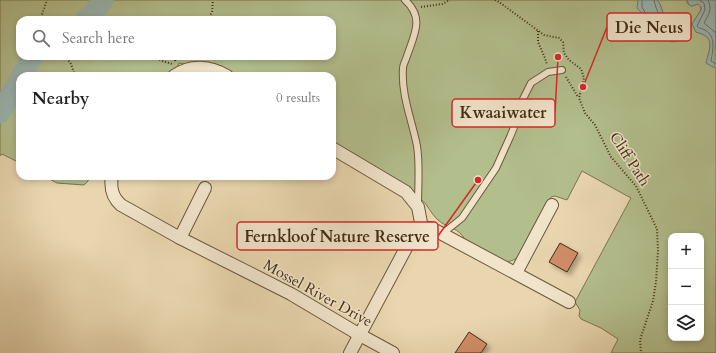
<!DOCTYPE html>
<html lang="en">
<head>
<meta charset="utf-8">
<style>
  body { margin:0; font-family:Cardo,serif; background:#f6f6f6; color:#222 }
  .controls { position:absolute; right:12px; bottom:12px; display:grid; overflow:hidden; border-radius:8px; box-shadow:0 2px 6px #0003 }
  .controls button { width:36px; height:36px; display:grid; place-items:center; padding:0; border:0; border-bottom:1px solid #e0e0e0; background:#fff; color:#222; font:20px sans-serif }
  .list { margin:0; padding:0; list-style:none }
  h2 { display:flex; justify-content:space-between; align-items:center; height:52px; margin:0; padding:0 16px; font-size:17px }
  h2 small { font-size:13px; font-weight:400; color:#767676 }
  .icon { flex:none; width:22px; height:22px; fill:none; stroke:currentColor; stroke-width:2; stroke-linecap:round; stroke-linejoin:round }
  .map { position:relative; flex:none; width:716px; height:353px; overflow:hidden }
  .search { position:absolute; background:#fff; box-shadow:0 2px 6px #0003; left:16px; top:16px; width:320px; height:44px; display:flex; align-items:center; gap:10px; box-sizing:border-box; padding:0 14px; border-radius:12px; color:#767676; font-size:15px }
  .panel { position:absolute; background:#fff; box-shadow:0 2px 6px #0003; left:16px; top:72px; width:320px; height:108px; border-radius:12px }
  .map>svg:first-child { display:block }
</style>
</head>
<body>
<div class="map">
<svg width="716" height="353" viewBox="0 0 716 353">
  <defs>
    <filter id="shadow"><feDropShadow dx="3.5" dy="3.5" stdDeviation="2" flood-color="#0004"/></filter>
  </defs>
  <rect width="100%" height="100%" fill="#e9d6af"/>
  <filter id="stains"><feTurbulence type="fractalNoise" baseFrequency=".005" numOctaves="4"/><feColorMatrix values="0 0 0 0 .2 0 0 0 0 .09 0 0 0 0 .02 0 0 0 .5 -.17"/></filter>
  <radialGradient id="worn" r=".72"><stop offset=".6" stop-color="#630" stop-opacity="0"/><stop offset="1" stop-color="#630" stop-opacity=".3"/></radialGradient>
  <g fill="#b3be8d" stroke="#7a7650" fill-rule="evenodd">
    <path d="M0,0h638l5,17 3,5 7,4 7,9 18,3 -10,-18 -4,-4 -4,-12 -3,-4h30v3l5,3 5,-2 3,1 1,5 -9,14 4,8c20,5 14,15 10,31l10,5v285h-105l7,-14 -17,-11 -20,-9 -2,-3 1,-6 -5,-8 56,-104 -49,-27 -15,29 -12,-4 -4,1c-4,8 -10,16 -13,24 -7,15 -16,48 -39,39 -12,-5 -23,-14 -34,-20 -6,-13 -17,-11 -27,-20 -7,-6 -10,-15 -17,-21 -26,-21 -60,-37 -89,-53v-70h-99l-54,-13 -2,5 -9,8h-148v87l-18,-9 -2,2zM20,20h312v36h-312zM671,236h30v102h-30z"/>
    <path d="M44,176h46l-2,5 -4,4 -27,-2z"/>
  </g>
  <g fill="#9ab7b4" stroke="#778074">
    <path d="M638,0h19l3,4 4,12 4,4 10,18v3l-6,1 -12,-7 -7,-9 -7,-4 -5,-10 -4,-4z"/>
    <path d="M687,0h29l-1,68 -9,-5c4,-15 10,-26 -10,-31l-4,-8 9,-14v-3l-3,-3 -6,2 -3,-1z"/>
  </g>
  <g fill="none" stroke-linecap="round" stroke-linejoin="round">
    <g stroke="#6e7264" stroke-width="1">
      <path d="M642,0v7l6,11 8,5 7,9 5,3 1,-3c-6,-9 -13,-21 -15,-32"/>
      <path d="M699,0l5,3 1,7 -8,16c2,3 4,2 8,4 11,6 8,20 6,31l5,3"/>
      <path d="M708,0c5,10 0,15 -4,23l12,10"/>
    </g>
    <g stroke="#9ab7b4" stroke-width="21">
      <path d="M85,20l4,-2 14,-18"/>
      <path d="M21,76l12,-20"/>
      <path d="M0,113l20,-34"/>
    </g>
  </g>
  <g fill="#d08d67" stroke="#422d13" filter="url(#shadow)">
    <path d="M560,243l18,10 -11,19 -18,-10z"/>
    <path d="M469,332l18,12 -6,9h-26z"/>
  </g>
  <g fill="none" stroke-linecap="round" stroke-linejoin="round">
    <g stroke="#6c573a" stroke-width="8">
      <g id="lane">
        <path d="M405,0c20,18 9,35 2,56 -1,4 -4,8 -4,12 -2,27 9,52 14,78 3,19 1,40 1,59"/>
        <path d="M442,234l20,-16 34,-50 14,-31 9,-22 2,-12 10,-20 17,-11 14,-2"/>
      </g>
    </g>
    <g stroke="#6c573a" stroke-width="14">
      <g id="street">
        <path d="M174,76c17,-12 36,-10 53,0"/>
        <path d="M332,148l74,44 12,15 4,21"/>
        <path d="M112,176c-2,12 0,21 9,29l59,33 111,56 69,41 33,18"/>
        <path d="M180,238l25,-50"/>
        <path d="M516,273l36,-68"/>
        <path d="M350,353l64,-120 8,-5h9l138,74"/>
      </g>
    </g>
    <g stroke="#422d13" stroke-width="2" stroke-dasharray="1 2" stroke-linecap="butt">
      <path d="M495,0l4,2 45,33 15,3 4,4 1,11 5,7 12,9 3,9 -5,20 6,15 10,12 16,32 25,29 21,43 1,22 -2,31 -3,19 -13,39 1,13"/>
      <path d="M421,7l21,-3 8,-4"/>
      <path d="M40,20l7,-20"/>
      <path d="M208,20l4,-8 1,-12"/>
      <path d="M538,31v11l7,16 2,7"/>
      <path d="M65,56l6,8 4,12"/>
      <path d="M148,56l24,8"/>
      <path d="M175,61l2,-5"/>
      <path d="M566,77l12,20"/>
    </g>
    <use href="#lane" stroke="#f1e4cb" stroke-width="6"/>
    <use href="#street" stroke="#f1e4cb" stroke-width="12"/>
  </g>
  <g text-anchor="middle" stroke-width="3" stroke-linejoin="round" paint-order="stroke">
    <g font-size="15" fill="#422d13" stroke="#f1e4cb">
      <text transform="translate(630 159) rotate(57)" y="5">Cliff Path</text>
      <text transform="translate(318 293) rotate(29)" y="5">Mossel River Drive</text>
    </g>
  </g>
  <path fill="none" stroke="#d62828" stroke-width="1.5" d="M583 87L607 27M558 57L555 113M478 180L438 236"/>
  <g fill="#d62828" stroke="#f1e4cb" stroke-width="1.5">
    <circle cx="583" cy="87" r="4"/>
    <circle cx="558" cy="57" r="4"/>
    <circle cx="478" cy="180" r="4"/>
  </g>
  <g fill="#f1e4cb" stroke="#d62828" stroke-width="1.5">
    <rect x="607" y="13" width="84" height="28" rx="4"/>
    <rect x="452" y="99" width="103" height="28" rx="4"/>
    <rect x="237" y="222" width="201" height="28" rx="4"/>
  </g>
  <g font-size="16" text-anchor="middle" font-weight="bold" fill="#422d13">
    <text x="649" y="33">Die Neus</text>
    <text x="503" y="118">Kwaaiwater</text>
    <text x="337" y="242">Fernkloof Nature Reserve</text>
  </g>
  <rect width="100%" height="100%" filter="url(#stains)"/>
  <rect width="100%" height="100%" fill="url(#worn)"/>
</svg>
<div class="controls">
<button>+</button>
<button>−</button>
<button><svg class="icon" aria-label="layers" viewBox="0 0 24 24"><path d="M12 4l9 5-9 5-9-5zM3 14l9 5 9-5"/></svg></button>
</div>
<div class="search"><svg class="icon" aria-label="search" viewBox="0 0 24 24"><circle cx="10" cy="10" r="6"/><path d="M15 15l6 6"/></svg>Search here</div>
<section class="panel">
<h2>Nearby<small>0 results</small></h2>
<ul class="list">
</ul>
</section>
</div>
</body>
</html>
